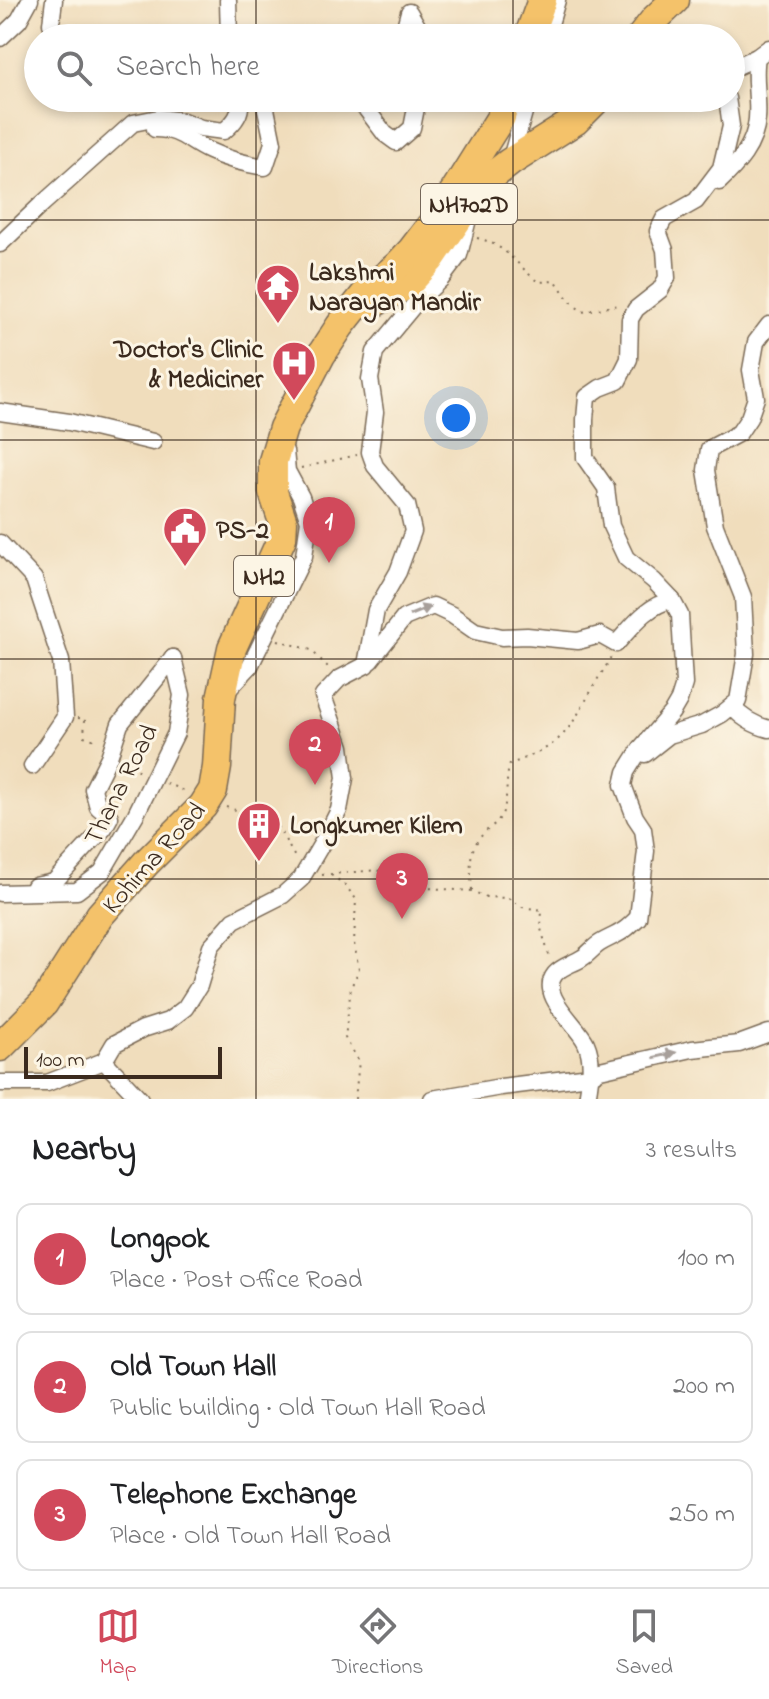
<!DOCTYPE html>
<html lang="en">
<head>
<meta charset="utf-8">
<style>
  body { margin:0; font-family:"Indie Flower",sans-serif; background:#f6f6f6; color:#202124 }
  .scale { position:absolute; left:24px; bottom:20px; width:198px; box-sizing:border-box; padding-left:8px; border:4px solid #3b2a1e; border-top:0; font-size:22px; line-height:28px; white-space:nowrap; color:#3b2a1e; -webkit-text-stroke:6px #fcf5e5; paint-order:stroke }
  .you { position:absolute; left:456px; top:418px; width:28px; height:28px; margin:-20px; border:6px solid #fff; border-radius:50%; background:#1a73e8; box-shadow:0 0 0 12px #1a73e833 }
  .badge { display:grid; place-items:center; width:52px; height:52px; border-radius:50%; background:#d1495b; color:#fff; font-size:26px; font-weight:700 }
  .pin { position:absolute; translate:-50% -66px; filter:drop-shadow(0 2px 4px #0008) }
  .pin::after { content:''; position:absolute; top:42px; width:28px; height:24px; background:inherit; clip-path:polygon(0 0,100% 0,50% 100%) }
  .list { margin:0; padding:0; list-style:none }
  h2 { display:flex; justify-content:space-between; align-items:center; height:104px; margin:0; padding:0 32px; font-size:34px }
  h2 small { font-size:26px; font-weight:400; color:#757577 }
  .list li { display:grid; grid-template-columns:52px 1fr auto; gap:24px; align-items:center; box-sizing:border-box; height:112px; margin:0 16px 16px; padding:0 16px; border:2px solid #e0e0e0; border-radius:16px }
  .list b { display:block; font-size:30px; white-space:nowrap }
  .list p { margin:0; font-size:26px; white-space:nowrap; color:#757577 }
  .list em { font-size:26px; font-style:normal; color:#757577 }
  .icon { flex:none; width:44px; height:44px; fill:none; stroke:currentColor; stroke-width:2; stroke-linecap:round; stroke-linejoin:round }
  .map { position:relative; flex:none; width:769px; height:1099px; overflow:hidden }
  .search { position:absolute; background:#fff; box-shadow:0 4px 12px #0003; left:24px; right:24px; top:24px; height:88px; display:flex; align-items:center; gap:20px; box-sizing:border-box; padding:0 28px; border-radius:44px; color:#757577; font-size:30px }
  .sheet { height:488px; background:#fff }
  nav { display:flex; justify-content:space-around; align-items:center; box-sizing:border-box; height:112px; border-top:2px solid #e0e0e0; background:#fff; font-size:22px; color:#757577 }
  nav a { display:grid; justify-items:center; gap:4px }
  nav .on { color:#d1495b }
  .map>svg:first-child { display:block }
</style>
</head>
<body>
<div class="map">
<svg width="769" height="1099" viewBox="0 0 769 1099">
  <rect width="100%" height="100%" fill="#fcf5e5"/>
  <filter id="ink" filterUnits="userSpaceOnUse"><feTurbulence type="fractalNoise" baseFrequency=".0125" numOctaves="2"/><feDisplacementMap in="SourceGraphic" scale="16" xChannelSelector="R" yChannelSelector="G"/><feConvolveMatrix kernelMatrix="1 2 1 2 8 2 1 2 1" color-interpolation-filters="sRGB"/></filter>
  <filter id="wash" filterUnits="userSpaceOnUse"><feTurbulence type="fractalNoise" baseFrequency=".006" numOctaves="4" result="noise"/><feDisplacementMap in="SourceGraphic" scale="32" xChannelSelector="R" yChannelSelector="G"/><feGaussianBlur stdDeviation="1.8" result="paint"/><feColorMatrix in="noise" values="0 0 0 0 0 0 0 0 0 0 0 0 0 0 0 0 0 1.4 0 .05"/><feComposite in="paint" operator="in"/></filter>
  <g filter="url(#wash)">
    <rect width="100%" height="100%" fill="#f0ddbc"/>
  </g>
  <g filter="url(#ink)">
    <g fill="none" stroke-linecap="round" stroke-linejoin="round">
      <g stroke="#7a6955" stroke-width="19">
        <g id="street">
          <path d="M228,0l1,38"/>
          <path d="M51,24l3,-24"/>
          <path d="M0,38l19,-18 11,-20"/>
          <path d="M402,38l7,-26 15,26"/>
          <path d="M546,38l11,-38"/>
          <path d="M731,69l26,-12 12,-9"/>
          <path d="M358,98l27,36 11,8 16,-14 6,-30"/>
          <path d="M155,129c26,0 32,12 54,22 17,8 37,13 56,16l8,-24 -7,-34"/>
          <path d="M510,162l18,-64"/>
          <path d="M719,182c18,-17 36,-36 38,-63 2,-21 -4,-41 0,-62"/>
          <path d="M0,244l40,-38 93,-83 25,-5 25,3 18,7 23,3c11,-9 18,-18 16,-33"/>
          <path d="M0,412l69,10 84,20"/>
          <path d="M0,543l34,36 27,82 4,56 -33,49"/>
          <path d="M370,661l34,-43 29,-12 19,9 23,16 27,6 25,-1 51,5 22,-6 16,9c16,-17 31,-39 56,-44"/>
          <path d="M226,692l24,-26 54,-110 5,-35 -8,-24 -14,-26 -2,-20"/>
          <path d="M732,706c10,13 22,19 37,23"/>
          <path d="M645,754l24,-19 33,-10 20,-11 16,-13 8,-47 -3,-57 -28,-71 -9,-56 3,-21 30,-16 10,-15 7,-20 -5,-28 5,-28 13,-17"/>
          <path d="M35,886l19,-4 50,-54 6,-11 -12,-10 -5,-18 16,-32 11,-33 53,-66"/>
          <path d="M0,893l77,-2 25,-19 34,-58 40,-81 6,-38 -9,-37"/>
          <path d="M104,1061l10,-17 29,-15 25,-8 17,-13 14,-22 12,-40 23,-26 49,-25 18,-16 23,-39 15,-30 6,-32 -4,-31 -18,-51 16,-17 27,-14 10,-55 22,-38 15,-41 -6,-26 -32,-39 -5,-14 5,-40 -5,-33 5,-27 39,-47 27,-26 18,-24 10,-40"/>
          <path d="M0,1083h47l57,-22 36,38"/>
          <path d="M432,1099l69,-12 89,-11 10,-6 92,-21 47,-5 30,-11"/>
          <path d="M587,1099c3,-18 7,-38 -1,-56 -9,-19 -48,-48 -31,-69 7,-8 18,-10 27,-16 7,-4 12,-12 20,-16 7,-4 15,-7 22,-12 5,-3 9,-8 14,-12l8,-67 -3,-22 -8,-12 -12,-32 3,-13 15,-24 31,-36 7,-12 5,-16 -4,-69 -8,-15 -18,-19 -28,-23 -15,-32 -5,-38 -21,-30v-39l2,-22 13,-9 18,-7 11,-22 1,-40 6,-10 24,-19 7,-12 -2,-28 -7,-19 6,-12 32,-18 25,-33 10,-42 -4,-28"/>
        </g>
      </g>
      <g stroke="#7a6955" stroke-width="31">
        <g id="highway">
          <path d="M528,38l14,-38"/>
          <path d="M640,38l15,-19 20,-19"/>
          <path d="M370,305l37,-20 24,-26 51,-75 28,-22 65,-41 23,-23"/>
          <path d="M0,1047l44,-44 56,-88 46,-52 57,-57 10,-16 4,-23 4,-69 11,-50 50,-110 1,-16 -10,-30v-31l10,-33 38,-73 19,-29 27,-34 30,-26 15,-16 30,-39 59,-94 5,-19"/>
        </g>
      </g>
      <g stroke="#7a6955" stroke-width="2" stroke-dasharray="2 6" stroke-linecap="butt">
        <path d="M477,238c29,7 39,26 61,44l18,-1 12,18 14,13 37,-7"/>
        <path d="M301,468l56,-13"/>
        <path d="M278,640l33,10 19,19"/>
        <path d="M78,718l7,1 -1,17 14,5"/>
        <path d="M122,763l20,9"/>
        <path d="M166,783l20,9"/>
        <path d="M226,807l49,15 21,37"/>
        <path d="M322,875l55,-5 36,17 59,4 14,6 22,1 14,9 20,3 -1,19 8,26 -2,4"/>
        <path d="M331,875l13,9 12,15 -2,44 5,27 -8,17 -6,51 14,23 -4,38"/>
        <path d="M472,890c-1,-24 -6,-39 13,-58 4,-4 11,-8 14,-13 11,-15 5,-38 11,-55 54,-19 58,-32 85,-80 5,-10 12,-17 16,-28"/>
      </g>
      <use href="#street" stroke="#fff" stroke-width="16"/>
      <use href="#highway" stroke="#f4c26a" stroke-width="28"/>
    </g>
    <defs><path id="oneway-solid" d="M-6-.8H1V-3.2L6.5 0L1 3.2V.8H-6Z" transform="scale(2)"/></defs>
    <g fill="#a79f9a">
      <use href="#oneway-solid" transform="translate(420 611) rotate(-22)"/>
      <use href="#oneway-solid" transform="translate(665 1055) rotate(-13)"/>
    </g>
  </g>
  <path fill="none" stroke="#3b2a1e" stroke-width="2" stroke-opacity="0.55" d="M256,0v38M513,0v38M256,98v1001M513,98v1001M0,220h769M0,440h769M0,659h769M0,879h769"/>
  <defs>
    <g id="temple-pin" transform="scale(2.3)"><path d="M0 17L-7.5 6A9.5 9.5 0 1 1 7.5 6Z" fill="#d1495b" stroke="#fcf5e5"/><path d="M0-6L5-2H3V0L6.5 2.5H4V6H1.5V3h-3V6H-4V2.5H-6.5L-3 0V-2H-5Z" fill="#fff"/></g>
    <g id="hospital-pin" transform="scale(2.3)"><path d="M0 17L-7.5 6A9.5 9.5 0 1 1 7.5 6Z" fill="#d1495b" stroke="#fcf5e5"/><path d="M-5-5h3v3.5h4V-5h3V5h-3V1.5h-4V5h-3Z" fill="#fff"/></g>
    <g id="civic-pin" transform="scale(2.3)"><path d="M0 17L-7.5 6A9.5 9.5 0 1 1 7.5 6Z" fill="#d1495b" stroke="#fcf5e5"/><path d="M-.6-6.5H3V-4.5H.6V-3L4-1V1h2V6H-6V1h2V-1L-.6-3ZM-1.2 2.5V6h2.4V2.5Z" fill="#fff"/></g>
    <g id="building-pin" transform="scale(2.3)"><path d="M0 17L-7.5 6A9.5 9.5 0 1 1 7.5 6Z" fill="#d1495b" stroke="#fcf5e5"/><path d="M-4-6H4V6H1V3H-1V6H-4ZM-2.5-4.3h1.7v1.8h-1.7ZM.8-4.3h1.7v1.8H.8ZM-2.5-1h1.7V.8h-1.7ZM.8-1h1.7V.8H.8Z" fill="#fff"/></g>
  </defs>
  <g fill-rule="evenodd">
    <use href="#temple-pin" x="278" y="286"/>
    <use href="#hospital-pin" x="294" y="363"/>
    <use href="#civic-pin" x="185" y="529"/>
    <use href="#building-pin" x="259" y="824"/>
  </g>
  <g text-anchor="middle" stroke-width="6" stroke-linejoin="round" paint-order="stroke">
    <g fill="#fcf5e5" stroke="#75675a" stroke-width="2">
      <rect x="421" y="184" width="96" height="40" rx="6"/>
      <rect x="234" y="556" width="60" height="40" rx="6"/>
    </g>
    <g font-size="24" font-weight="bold" fill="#3b2a1e">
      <text x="469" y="212">NH702D</text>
      <text x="264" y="584">NH2</text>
    </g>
    <g font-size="26" font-weight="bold" fill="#3b2a1e" stroke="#fcf5e5" text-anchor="start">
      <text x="309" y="280">Lakshmi<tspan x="309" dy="30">Narayan Mandir</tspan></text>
      <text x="263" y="357" text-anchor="end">Doctor's Clinic<tspan x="263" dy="30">&amp; Mediciner</tspan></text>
      <text x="216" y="538">PS-2</text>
      <text x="290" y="833">Longkumer Kilem</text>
    </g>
    <g font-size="26" fill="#3b2a1e" stroke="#fcf5e5">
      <text transform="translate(120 784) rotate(-63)" y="9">Thana Road</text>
      <text transform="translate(153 857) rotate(-48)" y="9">Kohima Road</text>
    </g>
  </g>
</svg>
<div class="scale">100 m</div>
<div class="you"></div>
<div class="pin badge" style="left:329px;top:563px">1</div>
<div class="pin badge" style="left:315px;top:785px">2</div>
<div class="pin badge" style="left:402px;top:919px">3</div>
<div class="search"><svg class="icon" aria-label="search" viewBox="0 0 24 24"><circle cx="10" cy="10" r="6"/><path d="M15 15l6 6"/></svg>Search here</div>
</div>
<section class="sheet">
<h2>Nearby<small>3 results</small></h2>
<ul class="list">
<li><span class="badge">1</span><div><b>Longpok</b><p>Place · Post Office Road</p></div><em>100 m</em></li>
<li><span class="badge">2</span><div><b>Old Town Hall</b><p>Public building · Old Town Hall Road</p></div><em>200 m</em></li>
<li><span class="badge">3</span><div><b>Telephone Exchange</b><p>Place · Old Town Hall Road</p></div><em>250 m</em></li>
</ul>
</section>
<nav>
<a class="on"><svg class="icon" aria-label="map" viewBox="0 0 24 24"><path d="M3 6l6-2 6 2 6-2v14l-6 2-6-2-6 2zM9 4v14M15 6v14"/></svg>Map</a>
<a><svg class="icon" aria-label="directions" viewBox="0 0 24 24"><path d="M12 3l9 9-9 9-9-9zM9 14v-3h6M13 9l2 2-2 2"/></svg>Directions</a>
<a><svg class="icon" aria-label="saved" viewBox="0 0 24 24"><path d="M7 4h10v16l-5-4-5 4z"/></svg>Saved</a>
</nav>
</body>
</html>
